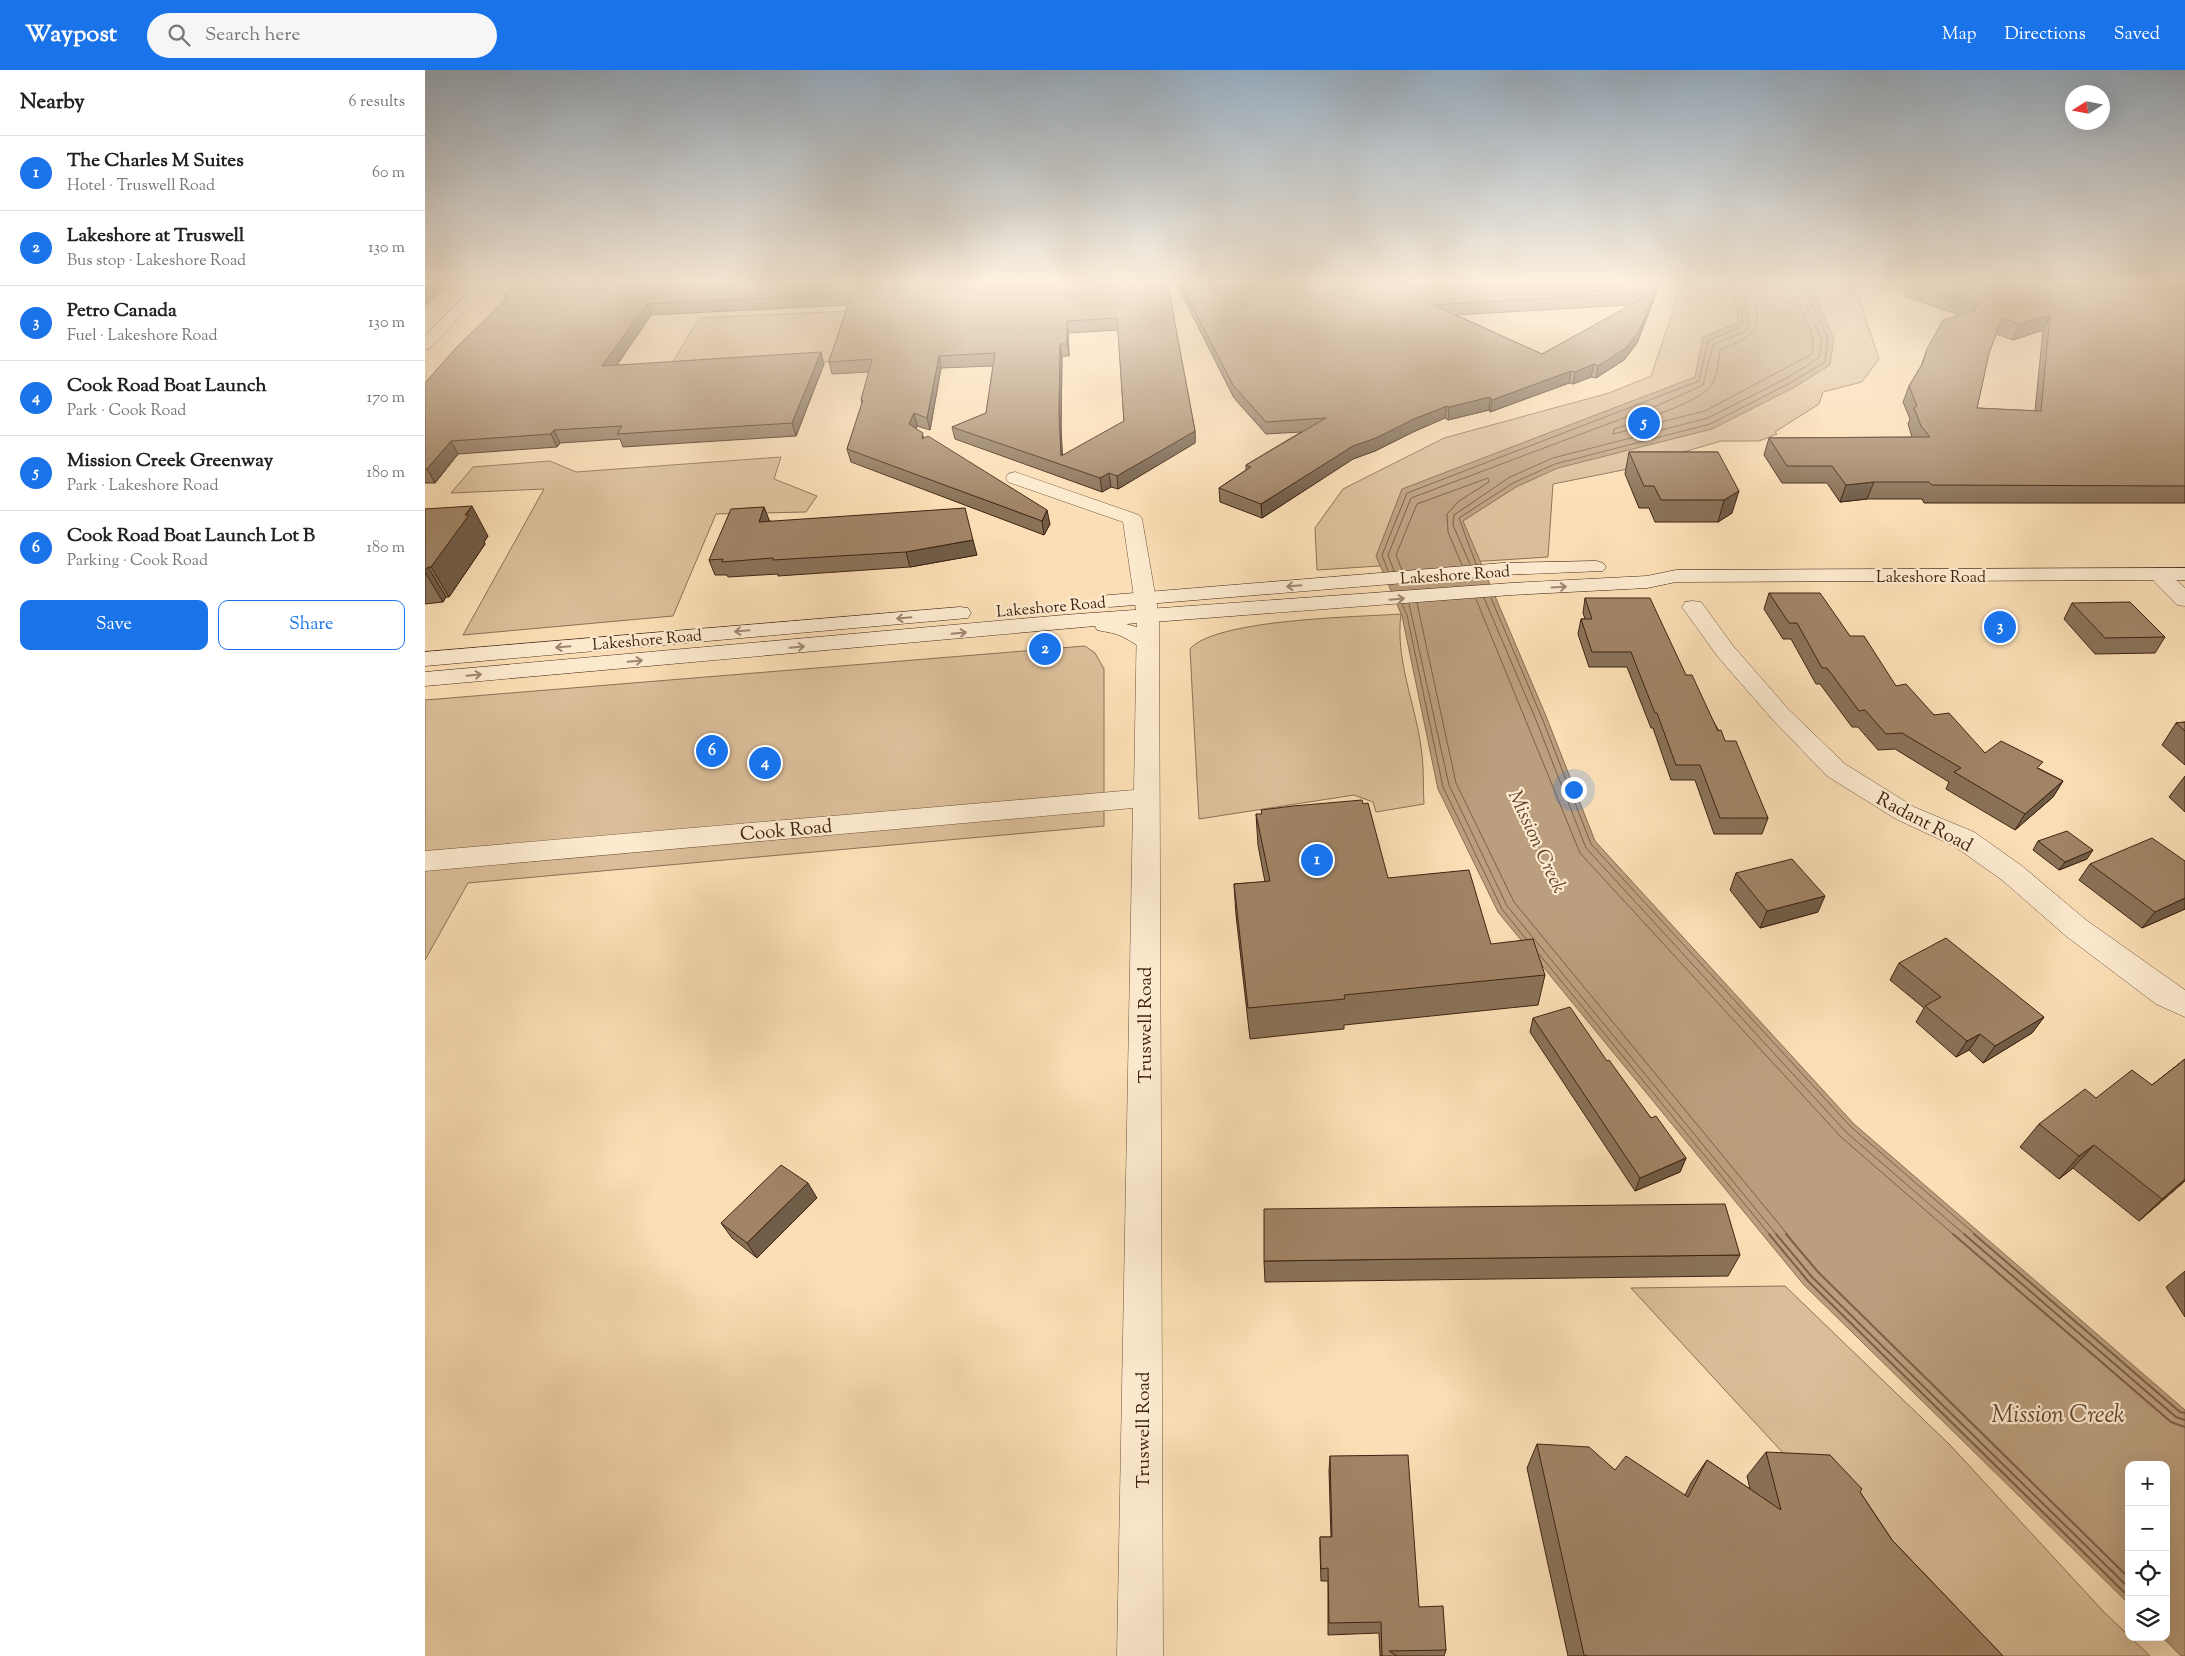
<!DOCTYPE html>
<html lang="en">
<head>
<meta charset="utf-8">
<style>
  body { margin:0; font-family:"Sorts Mill Goudy",serif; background:#f6f6f6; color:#222 }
  .controls { position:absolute; right:15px; bottom:15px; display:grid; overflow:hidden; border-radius:10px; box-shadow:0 5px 20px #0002 }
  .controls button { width:45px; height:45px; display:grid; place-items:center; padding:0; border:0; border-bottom:1px solid #e0e0e0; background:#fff; color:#222; font:25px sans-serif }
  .compass { position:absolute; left:1640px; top:15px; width:45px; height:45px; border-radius:50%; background:#fff; box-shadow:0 5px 20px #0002; rotate:259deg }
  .you { position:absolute; left:1148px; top:719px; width:18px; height:18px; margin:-12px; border:4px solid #fff; border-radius:50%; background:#1a73e8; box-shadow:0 0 0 8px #1a73e833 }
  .badge { display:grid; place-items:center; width:32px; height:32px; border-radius:50%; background:#1a73e8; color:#fff; font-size:16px; font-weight:700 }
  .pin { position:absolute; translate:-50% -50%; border:2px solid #fff; box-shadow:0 1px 5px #0006 }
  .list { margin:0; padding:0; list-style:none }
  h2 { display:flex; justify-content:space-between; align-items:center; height:65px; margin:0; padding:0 20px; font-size:21px }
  h2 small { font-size:16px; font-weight:400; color:#767676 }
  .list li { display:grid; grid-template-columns:32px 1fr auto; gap:15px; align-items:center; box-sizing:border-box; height:75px; padding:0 20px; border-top:1px solid #e0e0e0 }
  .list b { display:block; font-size:19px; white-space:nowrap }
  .list p { margin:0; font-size:16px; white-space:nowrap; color:#767676 }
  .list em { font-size:16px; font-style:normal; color:#767676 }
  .actions { display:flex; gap:10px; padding:15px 20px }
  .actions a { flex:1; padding:11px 0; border:1px solid #1a73e8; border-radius:10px; text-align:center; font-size:18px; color:#1a73e8 }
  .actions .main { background:#1a73e8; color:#fff }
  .icon { flex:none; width:28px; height:28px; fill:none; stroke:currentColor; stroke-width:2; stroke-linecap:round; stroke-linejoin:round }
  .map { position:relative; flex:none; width:1760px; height:1586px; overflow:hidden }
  header { display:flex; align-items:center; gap:30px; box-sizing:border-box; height:70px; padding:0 25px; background:#1a73e8; color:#fff }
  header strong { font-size:24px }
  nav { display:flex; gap:28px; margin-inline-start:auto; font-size:18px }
  .search { width:350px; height:45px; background:#f6f6f6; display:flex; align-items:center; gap:12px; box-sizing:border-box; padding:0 18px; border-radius:28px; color:#767676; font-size:19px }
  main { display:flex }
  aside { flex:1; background:#fff }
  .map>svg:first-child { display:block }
</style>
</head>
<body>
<header>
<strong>Waypost</strong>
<div class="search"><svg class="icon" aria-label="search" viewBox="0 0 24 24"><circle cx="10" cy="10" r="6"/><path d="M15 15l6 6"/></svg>Search here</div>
<nav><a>Map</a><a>Directions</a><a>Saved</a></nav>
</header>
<main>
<aside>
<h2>Nearby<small>6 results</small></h2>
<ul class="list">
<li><span class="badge">1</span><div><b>The Charles M Suites</b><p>Hotel · Truswell Road</p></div><em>60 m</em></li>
<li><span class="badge">2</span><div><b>Lakeshore at Truswell</b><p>Bus stop · Lakeshore Road</p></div><em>130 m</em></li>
<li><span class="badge">3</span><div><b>Petro Canada</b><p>Fuel · Lakeshore Road</p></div><em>130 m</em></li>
<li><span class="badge">4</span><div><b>Cook Road Boat Launch</b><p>Park · Cook Road</p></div><em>170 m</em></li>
<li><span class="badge">5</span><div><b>Mission Creek Greenway</b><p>Park · Lakeshore Road</p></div><em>180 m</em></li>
<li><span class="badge">6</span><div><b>Cook Road Boat Launch Lot B</b><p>Parking · Cook Road</p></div><em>180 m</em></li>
</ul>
<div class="actions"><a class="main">Save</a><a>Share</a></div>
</aside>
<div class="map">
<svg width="1760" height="1586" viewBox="0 0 1760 1586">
  <rect width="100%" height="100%" fill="#fbdeb5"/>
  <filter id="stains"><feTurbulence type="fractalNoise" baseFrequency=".004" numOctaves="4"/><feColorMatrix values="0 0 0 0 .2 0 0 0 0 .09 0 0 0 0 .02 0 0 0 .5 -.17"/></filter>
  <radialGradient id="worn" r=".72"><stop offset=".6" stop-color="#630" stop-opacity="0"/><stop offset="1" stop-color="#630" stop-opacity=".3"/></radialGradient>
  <g fill="#dbbe99" stroke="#8d7055">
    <path d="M1258,211h162l12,11 22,67 -17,23 -39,10 -4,12 -44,28 2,2 -18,7h-38l-98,29 -70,14 -5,73c-77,6 -154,7 -231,13l-2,-42 28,-39 101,-51 165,-45 42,-17z"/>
    <path d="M422,241l-19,51 -160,8 31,-52z"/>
    <path d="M356,387l-7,22 43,17 -11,16 -90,2 -43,102 -210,19 81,-146 -93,4 22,-26 77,-6 26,11z"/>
    <path d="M976,544c-6,45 14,89 20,133 3,18 2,38 3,57l-48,8 -3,-10 -19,-7 -155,24 -9,-170c25,-30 168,-32 211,-35z"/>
    <path d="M660,576l10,7 9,16v157l-636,57 -43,77v-260z"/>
    <path d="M1360,1216l165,159 153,166 47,45h-180l-339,-368z"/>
  </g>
  <path fill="#bb9e7d" stroke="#896d52" d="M1305,211h75l8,9 21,49 -4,26 -37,23 -81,41 -154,39 -42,19 -53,34 83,195 49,125 259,283 331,286v246h-4l-19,-19h4v-172h-37v139l-325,-319 -306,-373 -60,-123 -36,-173 -26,-60 26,-67 293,-112 8,-40 36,-15z"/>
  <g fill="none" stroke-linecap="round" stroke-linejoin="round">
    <g stroke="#7d6047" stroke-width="1">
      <path d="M1325,211c10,46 16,50 -30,69 -2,11 -2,24 -8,34 -9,18 -77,38 -98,45l-1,5 92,-23 107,-57c6,-31 -20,-47 -25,-73"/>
      <path d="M1045,494l-17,-39 1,-10 56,-38 43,-19 155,-40 79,-40 32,-20 3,-18 -27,-59"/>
      <path d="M1051,494l-17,-46 54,-35 42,-19 155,-40 80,-41 35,-21 3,-23 -27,-58"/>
      <path d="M977,500l-6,-15 21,-51 71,-26 1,4 -30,19 -12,13 1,18 14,33"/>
      <path d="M963,501l-6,-16 25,-62 292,-112 9,-40 32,-14 3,-4 -7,-42"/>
      <path d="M969,501l-6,-16 23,-57 250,-94 42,-19 10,-40 31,-13 5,-7 -7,-44"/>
      <path d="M1059,528l52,122 50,128 260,284 119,103"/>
      <path d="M1066,528l51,120 49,126 260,283 125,108"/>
      <path d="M1051,529l104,254 261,284 113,98"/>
      <path d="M992,533l39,180 58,119 274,333"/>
      <path d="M977,534l5,11 36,172 59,122 24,30"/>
      <path d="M984,534l40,181 58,121 270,329"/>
      <path d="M1114,884l231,281"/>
    </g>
    <g stroke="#7d6047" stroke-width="2">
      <path d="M1344,1164l39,47 321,316"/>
      <path d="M1351,1164l36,43 317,311"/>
      <path d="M1361,1164l32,38 311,306"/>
      <path d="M1528,1164l218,188 14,5"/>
      <path d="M1539,1164l212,183 9,3"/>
      <path d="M1549,1164l206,178 5,1"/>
    </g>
    <g stroke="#6e523a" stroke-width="1">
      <g id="street">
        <path d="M590,402l124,43 3,4 17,98 4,1039h-46l16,-848 -708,63v-20l709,-61 3,-173 -14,-95 -115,-40 -2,-4 2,-4z"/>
        <path d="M1733,498l7,2 20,18v18l-8,-1 -26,-27 -3,-4 3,-4z"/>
        <path d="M1268,531l8,1 33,45 54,62 57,55 69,43 60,25 48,34 64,54 99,70v27l-29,-13 -90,-68 -64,-56 -48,-34 -58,-27 -69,-43 -55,-57 -54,-62 -36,-50 3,-5z"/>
      </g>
    </g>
    <g stroke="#3f2311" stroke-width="1">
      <g id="secondary">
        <path d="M54,211h15l-64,67 -5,2v-14z"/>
        <path d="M1171,491l7,2 3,4 -3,4 -101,4 -392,32 -8,-1 -3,-5 3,-5 8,-1 392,-32z"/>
        <path d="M1760,498v12l-509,2 -29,6 -136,7 -385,29c13,3 25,8 32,19l-3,5c-14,3 -18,-4 -30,-10 -8,-5 -19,-6 -28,-8l-2,-4 -670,60v-14l639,-57 447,-32 136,-7 29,-6z"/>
        <path d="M535,537l8,1 3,5 -3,5 -543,48v-14z"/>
      </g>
    </g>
    <use href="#street" fill="#fceacf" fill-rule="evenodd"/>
    <use href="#secondary" fill="#fceacf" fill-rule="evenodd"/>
  </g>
  <g fill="#8a7258" stroke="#3f2311" fill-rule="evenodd">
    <path d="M742,211l28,150v12l-77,46 -7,-2 -9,5 -147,-53 -3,-12 34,-14 7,-47 -52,2 -11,62 -13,-4 -1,2 9,10 125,86 -6,11 -193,-73 -4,-13 15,-46 -1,-3 8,-28 -37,2 -3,-12 19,-57 -197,10 -34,50 207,-1 -28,72 -173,11 -3,-8 -60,4 -3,4 -99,7 -23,29h-10v-100l80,-83 -1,-2 1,-2 -1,-1zM693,260l6,91 -62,35 -1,-29 1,-71h7l-1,-23z"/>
    <path d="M750,211h486l-6,13 -2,8 -16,41 -13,17 -28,18 -5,-1 -18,7 -4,-1 -79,29 -1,-2 -41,10 -3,-2 -32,14 -38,19 -22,8 -91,59 -42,-16 -1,-14 27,-18v-5l55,-33 -35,2 -32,-36zM1202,235h4l-89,49 -86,-39z"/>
    <path d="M1467,211h293v222h-261l-2,-4h-55l-27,3 -13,-19h-45l-18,-28 5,-17 143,-1 -4,-13 2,-5 -7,-17 6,-16 12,-20 6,-17 32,-34 -55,-19 2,-6zM1618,260l-8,81 -58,-3 12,-55 7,-19 17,6z"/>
    <path d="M1204,382h89l14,61 -14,9h-63l-6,-14h-10l-14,-34z"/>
    <path d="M0,439l63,27 -4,6 1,2 -36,53h-3l-3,5 -18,2z"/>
    <path d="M344,451l208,34 -67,12 -132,9v-2l-50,3 -1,-2h-12l-6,-15z"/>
    <path d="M1344,523l81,43 46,50 89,67 55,16 23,12 -10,16 -38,33 -69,-41 3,-7 -54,-33 -17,1 -20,-23h-6l-32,-43h-4l-25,-45h-8l-19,-30z"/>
    <path d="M1160,528l101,77 39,66 43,77 -6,16h-48l-19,-54h-24l-18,-52h-2l-24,-61h-38l-11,-33 3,-15h4l-2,-6z"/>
    <path d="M1647,533l93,34 -10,16 -60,1 -31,-35z"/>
    <path d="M1760,652v43l-23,-20 14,-22z"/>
    <path d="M1760,706v36l-16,-15z"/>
    <path d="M831,744l132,64 103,66 54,31 -7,30 -194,20v4l-94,10 -14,-124 -2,-31 31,-2 -7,-37z"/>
    <path d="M1613,771l49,18 -28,11 -26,-20z"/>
    <path d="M1665,794l95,45 -43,19 -63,-48z"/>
    <path d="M1311,803l82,39 -58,16 -30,-38z"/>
    <path d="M1474,893l145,54 -12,16 -49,30 -14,-13 -13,7 -40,-35 8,-14 -34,-28z"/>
    <path d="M1108,948l74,43 44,57 35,40 -6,14 -45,19 -105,-159z"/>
    <path d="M1760,989v122l-46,40 -66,-53 -14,11 -39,-32 19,-23 57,-26 56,-13z"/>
    <path d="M392,1128l-60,60 -25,-20 -11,-15z"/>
    <path d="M1315,1185l-12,21 -463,6 -1,-21z"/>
    <path d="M1760,1201v46l-19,-30z"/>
    <path d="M1112,1374l78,26 70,25 6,-12 16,-23 43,29 -3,-13 19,-24 94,40 32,48 111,116h-435l-41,-188z"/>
    <path d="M905,1386l89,151 27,43 -2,6h-64l-1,-23 -51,2v-54h-7l-1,-31v-13h11l-2,-66z"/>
  </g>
  <g fill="#715c47" stroke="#3f2311">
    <path d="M0,211h27l-27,25z"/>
    <path d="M1233,211h3l-6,13 -2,8 -16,41 -13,17 -28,18 2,-12 55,-74z"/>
    <path d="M222,234l4,11 -43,63 -6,-12z"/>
    <path d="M1625,245l-7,15 -30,10 6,-16z"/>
    <path d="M642,251l1,12 1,23 -2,-12z"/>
    <path d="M635,274l2,12 -1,71 2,38 -2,-9 -2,-42z"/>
    <path d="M396,282l3,12 -28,72 -4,-13z"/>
    <path d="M514,286l2,12 -11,62 -3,-12z"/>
    <path d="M1169,294l-3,13 -18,7 2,-12z"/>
    <path d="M1146,301l-2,12 -79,29 2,-12z"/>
    <path d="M1065,327l-1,13 -41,10 1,-13z"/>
    <path d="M1022,336l-2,12 -32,14 -38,19 -22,8 -91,59 -1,-14 92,-58 61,-27z"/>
    <path d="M489,343l3,13 -5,11 -3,-13z"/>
    <path d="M129,360l6,13 -3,4 -6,-13z"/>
    <path d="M770,361v12l-77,46 -1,-13z"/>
    <path d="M26,371l7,13 -23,29 -8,-14z"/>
    <path d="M684,403l2,14 -9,5 -2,-14z"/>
    <path d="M1449,412l-7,17 -27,3 6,-17z"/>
    <path d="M1314,421l-7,22 -14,9 6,-22z"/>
    <path d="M47,436l16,30 -4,6 1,2 -36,53 -18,-30z"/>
    <path d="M339,437l6,15h-11z"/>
    <path d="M622,440l3,14 -6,11 -2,-14z"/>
    <path d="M548,470l4,15 -67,12 -4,-15z"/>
    <path d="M3,497l18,30 -3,5 -18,-30v-1z"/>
    <path d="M1638,711l-10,16 -38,33 10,-16z"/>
    <path d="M1668,780l-6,9 -28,11 6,-8z"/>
    <path d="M1400,826l-7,16 -58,16 7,-17z"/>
    <path d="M1760,828v11l-43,19 13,-16z"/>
    <path d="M1619,947l-12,16 -49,30 12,-17z"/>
    <path d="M1555,964l-11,16 -13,7 11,-16z"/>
    <path d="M1669,1075l-21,23 -14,11 20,-23z"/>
    <path d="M1261,1088l-6,14 -45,19 5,-13z"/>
    <path d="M1760,1109v2l-46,40 23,-22z"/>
    <path d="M383,1113l9,15 -60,60 -10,-15z"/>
  </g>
  <g fill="#a18466" stroke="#3f2311" fill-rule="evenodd">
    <path d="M94,211h648l28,150 -78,45 -8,-3 -9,5 -148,-51 34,-14 9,-60 -56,3 -12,62 -13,-5 -5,11 14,9 -1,6 6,-3 119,74 -5,11 -195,-72 16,-49h-2l11,-41 -43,3 23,-68 -205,10 -45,62 219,-14 -29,71 -175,11 5,-8 -68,4 -3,4 -100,7 -24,28 -2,1v-87l31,-35 51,-50h-3l3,-3h-3zM692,248l7,103 -63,35 -2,-42 1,-70h7v-23z"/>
    <path d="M754,211h479l-5,11 -220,13 109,49 114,-63 -17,40 -13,17 -28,18 -4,-2 -19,8 -4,-1 -79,29 -2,-3 -41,10 -2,-1 -33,13 -38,19 -23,8 -92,58 -42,-16 32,-21 -5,-2 80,-47 -60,4 -33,-37z"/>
    <path d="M1484,211h276v205l-253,-1 -3,-3h-55l-28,3 -14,-19h-45l-18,-28 161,-1 -9,-11 -7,-18 3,-2 -8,-20 14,-23 4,-14 16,-29 33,-10 -4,-2 8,-2zM1625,245l-9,96 -64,-3 12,-55 13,-35 17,6z"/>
    <path d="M1204,382h89l21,39 -15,9h-63l-7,-14h-10z"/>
    <path d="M47,436l-7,9h4l-38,52h-3l-3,4v-62z"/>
    <path d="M339,437l-5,15 206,-14 8,32 -67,12 -133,8v-2l-51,4 1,-3 -14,1 22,-51z"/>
    <path d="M1344,523h51l30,43h14l32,50 10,-2 28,31 15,-2 36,40 16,-12 42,21 -6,6 26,13 -38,33 -71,-42 7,-4 -59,-35 -16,1 -21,-24 -6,1 -32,-43h-5l-25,-45h-8z"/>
    <path d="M1160,528h65l36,77h6l26,56 3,-1 4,11h11l32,77h-48l-20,-53h-24l-19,-52h-2l-24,-61h-39l-11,-33h11z"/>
    <path d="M1705,532l35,35 -60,1 -33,-35z"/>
    <path d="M1760,652v9l-9,-8z"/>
    <path d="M937,730l1,4 5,-1 20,75 81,-8 22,74 42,-5 12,36 -201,20 1,4 -97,9 -14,-124 36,-3 -14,-67h6l-1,-4 32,-4z"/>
    <path d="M1642,761l26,19 -28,12 -27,-21z"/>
    <path d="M1727,768l33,23v37l-30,14 -65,-48z"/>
    <path d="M1367,789l33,37 -58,15 -31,-38z"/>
    <path d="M1521,868l98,79 -49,29 -15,-12 -13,7 -42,-35 16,-9 -42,-34z"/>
    <path d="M1145,937l37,54 2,-1 42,58 5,-2 30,42 -46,20 -107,-160z"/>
    <path d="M1760,989v120l-23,20 -68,-54 -15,11 -40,-32 46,-35 11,9 36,-28 20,15z"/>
    <path d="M356,1095l27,18 -61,60 -26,-20z"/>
    <path d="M1300,1134l15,51 -476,6v-52z"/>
    <path d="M1112,1374l52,3 26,23 11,-14 62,41 19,-37 74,50 -15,-58 64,3 32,34 -2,3 32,48 111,116h-415l-4,-1z"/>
    <path d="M983,1385l11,152 24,-1 3,44 -57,1 8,5h-15l-1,-34 -52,1 -1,-55 -7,1 -1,-32h12l-2,-81z"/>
  </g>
  <defs><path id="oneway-shaft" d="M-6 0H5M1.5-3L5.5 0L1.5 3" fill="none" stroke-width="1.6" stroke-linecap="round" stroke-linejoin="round" transform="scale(1.25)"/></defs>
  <g stroke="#9e8670">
    <use href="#oneway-shaft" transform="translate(869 516) rotate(175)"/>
    <use href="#oneway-shaft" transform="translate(1134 517) rotate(-3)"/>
    <use href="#oneway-shaft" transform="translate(972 529) rotate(-5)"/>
    <use href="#oneway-shaft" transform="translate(479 548) rotate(175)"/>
    <use href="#oneway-shaft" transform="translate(317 561) rotate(175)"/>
    <use href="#oneway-shaft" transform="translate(534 563) rotate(-5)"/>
    <use href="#oneway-shaft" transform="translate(138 577) rotate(175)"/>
    <use href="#oneway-shaft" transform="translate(372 577) rotate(-5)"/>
    <use href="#oneway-shaft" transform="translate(210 591) rotate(-5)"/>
    <use href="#oneway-shaft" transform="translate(49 605) rotate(-5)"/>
  </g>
  <linearGradient id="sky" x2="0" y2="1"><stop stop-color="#96abbd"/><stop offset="0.49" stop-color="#fdf0de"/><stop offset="1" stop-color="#fdf0de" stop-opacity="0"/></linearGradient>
  <rect width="1760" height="433" fill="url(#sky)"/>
  <g text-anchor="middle" stroke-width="4.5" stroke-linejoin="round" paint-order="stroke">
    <g font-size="16" fill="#3f2311" stroke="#fceacf">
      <text transform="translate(1030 504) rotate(-4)" y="6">Lakeshore Road</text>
      <text x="1506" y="512">Lakeshore Road</text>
      <text transform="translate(626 536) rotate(-5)" y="6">Lakeshore Road</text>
      <text transform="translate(222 569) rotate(-5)" y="6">Lakeshore Road</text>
    </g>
    <g font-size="19" fill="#3f2311" stroke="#fceacf">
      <text transform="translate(1500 751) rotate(28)" y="7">Radant Road</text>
      <text transform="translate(361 759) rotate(-5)" y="7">Cook Road</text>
      <text transform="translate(719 955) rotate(-90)" y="7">Truswell Road</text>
      <text transform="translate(717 1360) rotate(-90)" y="7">Truswell Road</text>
    </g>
    <g font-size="20" font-style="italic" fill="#644831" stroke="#fceacf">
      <text transform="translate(1113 771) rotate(65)" y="7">Mission Creek</text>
    </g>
    <g font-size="24" font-style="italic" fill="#644831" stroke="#fceacf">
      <text x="1633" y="1352">Mission Creek</text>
    </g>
  </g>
  <rect width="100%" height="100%" filter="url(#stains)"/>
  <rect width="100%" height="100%" fill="url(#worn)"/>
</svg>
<div class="controls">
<button>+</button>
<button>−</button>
<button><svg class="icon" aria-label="locate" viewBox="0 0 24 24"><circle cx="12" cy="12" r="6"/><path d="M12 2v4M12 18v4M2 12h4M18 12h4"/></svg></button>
<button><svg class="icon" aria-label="layers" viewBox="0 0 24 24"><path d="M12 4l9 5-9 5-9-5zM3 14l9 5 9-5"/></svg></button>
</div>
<svg class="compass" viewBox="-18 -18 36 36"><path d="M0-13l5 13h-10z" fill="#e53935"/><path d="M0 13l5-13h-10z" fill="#767676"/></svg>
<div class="you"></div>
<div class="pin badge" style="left:892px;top:790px">1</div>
<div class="pin badge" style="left:620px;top:579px">2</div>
<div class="pin badge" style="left:1575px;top:557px">3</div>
<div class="pin badge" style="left:340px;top:693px">4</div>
<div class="pin badge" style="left:1219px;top:353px">5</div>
<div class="pin badge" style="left:287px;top:681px">6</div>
</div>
</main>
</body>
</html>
